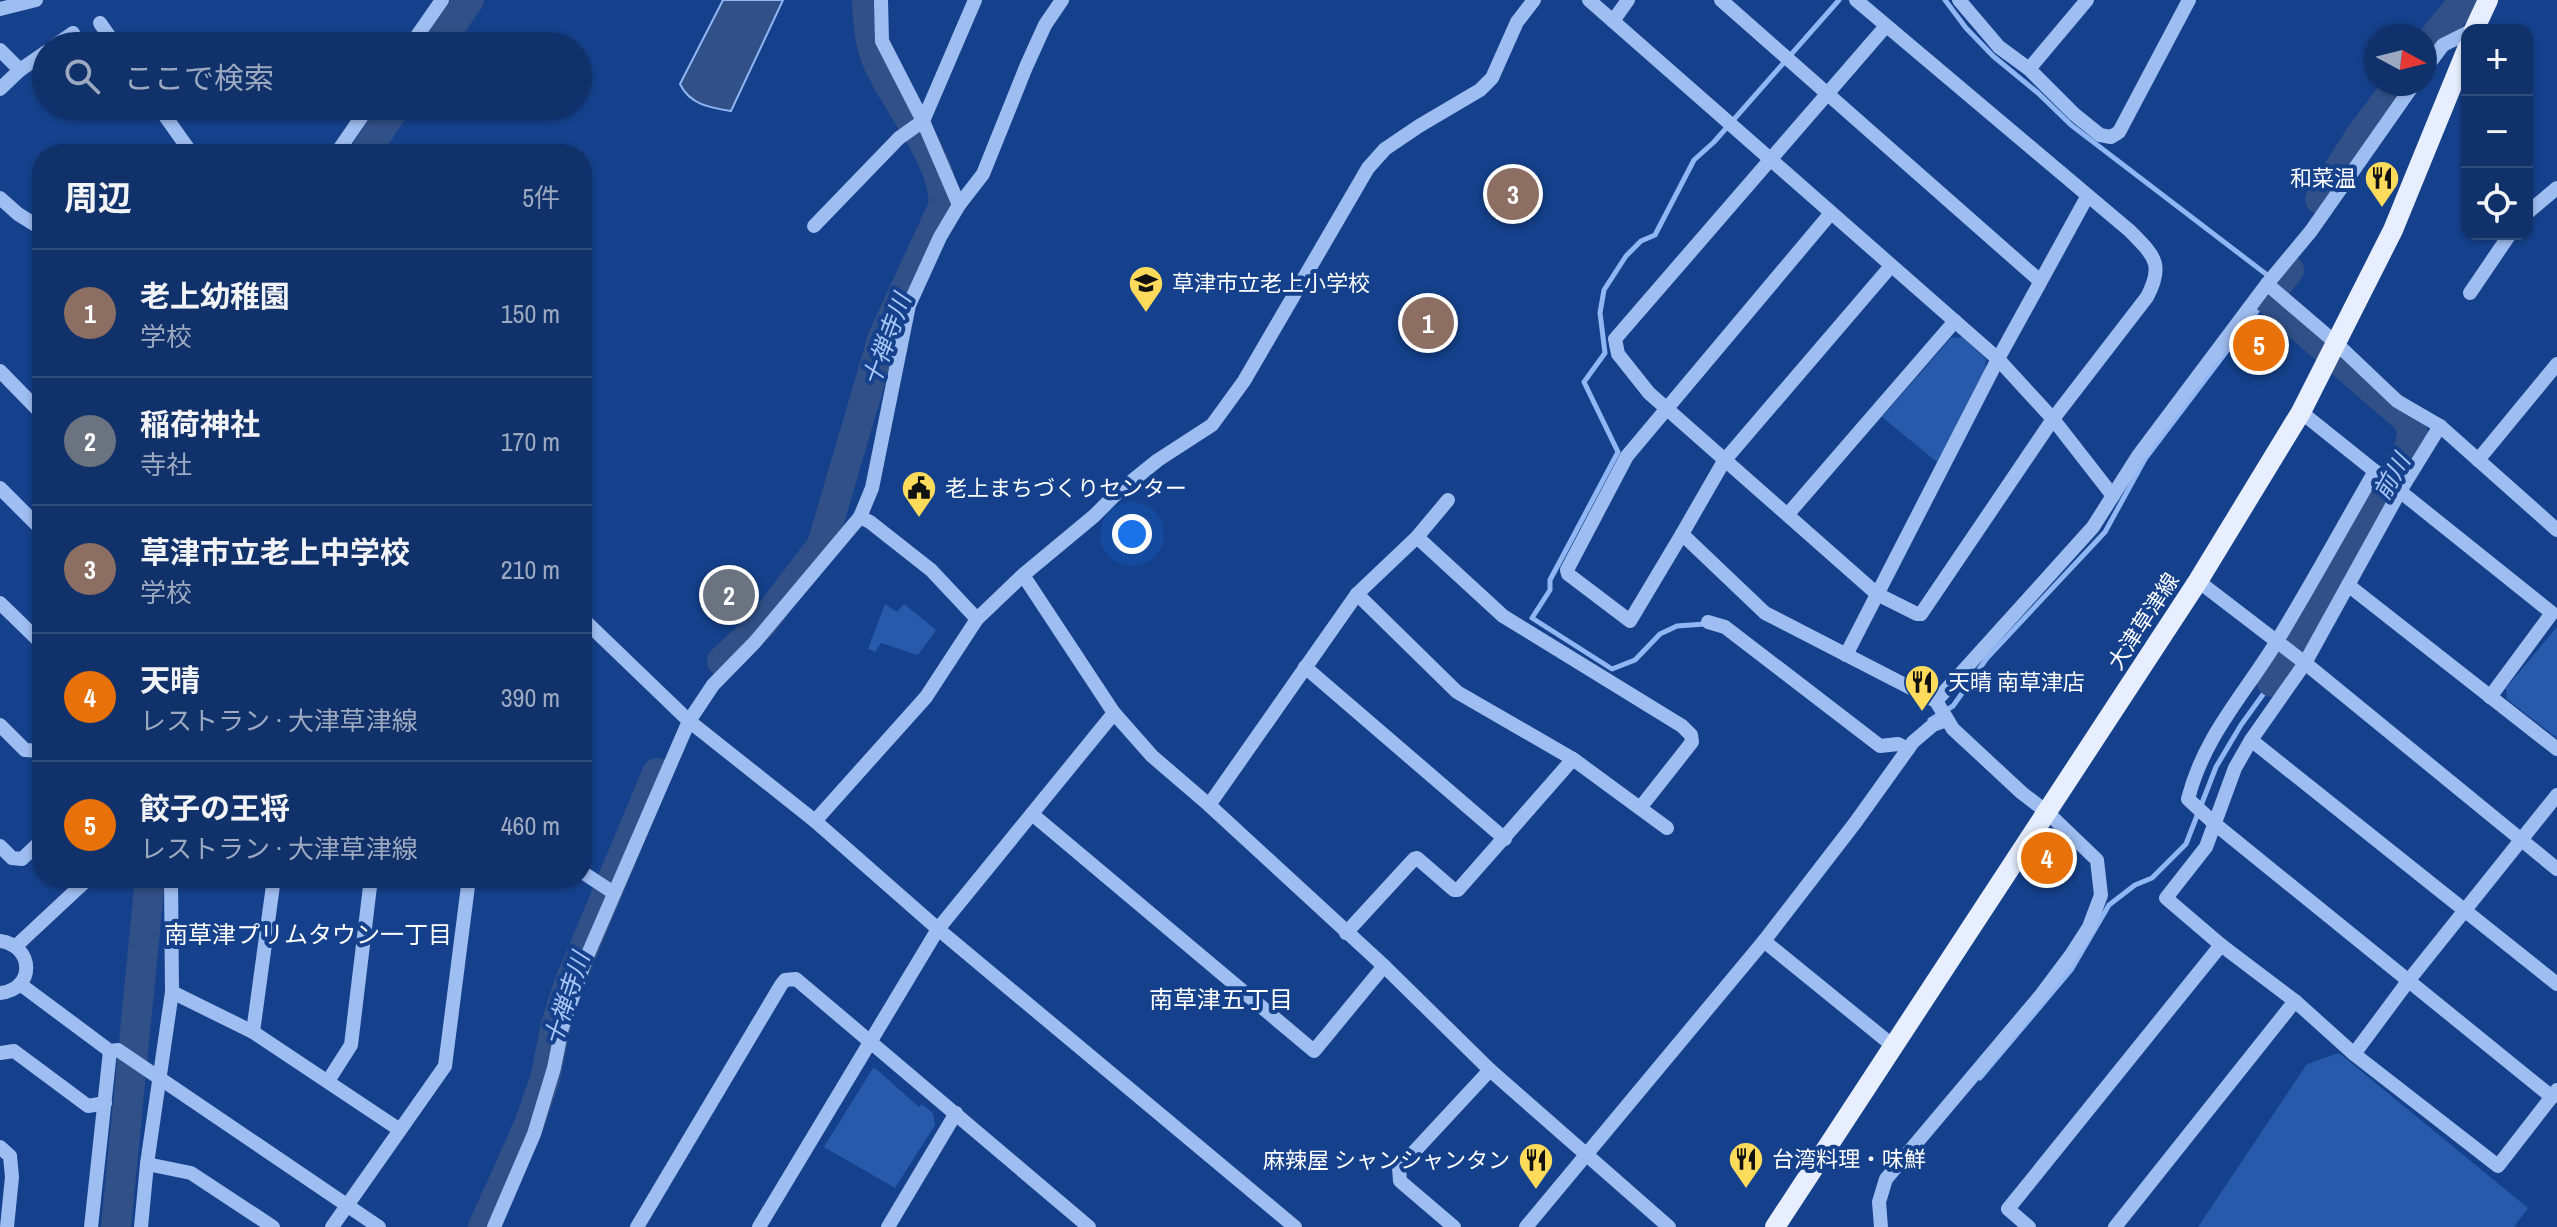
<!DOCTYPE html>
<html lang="ja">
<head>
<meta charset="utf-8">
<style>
  body { margin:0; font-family:"Archivo Narrow","Noto Sans JP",sans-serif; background:#1e3d71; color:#f1f3f6 }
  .controls { position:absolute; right:24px; top:24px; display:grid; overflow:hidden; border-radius:16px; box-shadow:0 2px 6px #0004 }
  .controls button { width:72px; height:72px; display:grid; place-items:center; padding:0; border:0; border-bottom:2px solid #304c7d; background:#103169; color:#f1f3f6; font:40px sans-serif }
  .compass { position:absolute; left:2365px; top:24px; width:72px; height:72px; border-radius:50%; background:#103169; box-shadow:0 2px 6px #0004; rotate:97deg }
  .you { position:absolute; left:1132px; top:534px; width:28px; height:28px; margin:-20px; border:6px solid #fff; border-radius:50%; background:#1a73e8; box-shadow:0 0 0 12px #1a73e833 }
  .badge { display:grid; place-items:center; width:52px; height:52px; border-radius:50%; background:#ffdb5c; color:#fff; font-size:26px; font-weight:700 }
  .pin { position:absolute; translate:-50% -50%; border:4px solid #fff; box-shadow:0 2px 8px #0006 }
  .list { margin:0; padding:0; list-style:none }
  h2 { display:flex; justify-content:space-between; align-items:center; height:104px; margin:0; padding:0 32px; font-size:34px }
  h2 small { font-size:26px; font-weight:400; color:#9ca9c0 }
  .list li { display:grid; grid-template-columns:52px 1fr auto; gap:24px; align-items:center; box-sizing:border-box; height:128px; padding:0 32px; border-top:2px solid #304c7d }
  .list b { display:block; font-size:30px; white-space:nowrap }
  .list p { margin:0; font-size:26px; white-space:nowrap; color:#9ca9c0 }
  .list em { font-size:26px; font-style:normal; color:#9ca9c0 }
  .icon { flex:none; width:44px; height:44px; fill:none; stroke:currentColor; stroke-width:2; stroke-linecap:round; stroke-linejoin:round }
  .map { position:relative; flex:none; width:2557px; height:1227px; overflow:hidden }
  .search { position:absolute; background:#103169; box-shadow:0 2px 6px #0004; left:32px; top:32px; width:560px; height:88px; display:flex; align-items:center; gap:20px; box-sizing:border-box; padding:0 28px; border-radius:44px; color:#9ca9c0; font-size:30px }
  .panel { position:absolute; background:#103169; box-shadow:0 2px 6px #0004; left:32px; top:144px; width:560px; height:744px; border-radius:32px }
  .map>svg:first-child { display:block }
</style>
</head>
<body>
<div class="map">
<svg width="2557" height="1227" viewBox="0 0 2557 1227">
  <rect width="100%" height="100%" fill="#15418c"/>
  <g fill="#275aaa">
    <path d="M1962,337l24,22 -2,16 -47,87 -55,-45 69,-79z"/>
    <path d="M885,604l12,8 7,-8 32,26 -18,25 -37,-12 -6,9 -7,-3z"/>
    <path d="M2557,627v111l-50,-39 -1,-11z"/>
    <path d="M2339,1053l189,155 -14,19h-316l109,-163z"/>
    <path d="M873,1068l3,1 43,38 3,-3 11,9 2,12 -40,63 -71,-41z"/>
  </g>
  <path fill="#305087" stroke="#90b7f3" stroke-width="2" d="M723,0h60l-52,111c-20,-3 -41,-6 -51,-27z"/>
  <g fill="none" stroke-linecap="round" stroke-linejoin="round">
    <g stroke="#90b7f3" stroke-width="5">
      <path d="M1945,0l21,28 27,28 45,37 33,32 208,159"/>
      <path d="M1705,624l-28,2 -17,8 -25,26 -23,9 -80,-51 18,-28v-10l68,-128 -34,-70 21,-29 -5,-40 4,-23 22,-34 15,-15 14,-6 39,-75 20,-18 125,-142"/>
      <path d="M1930,720l23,-14 34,-48 118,-126 40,-73 122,-161"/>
      <path d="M1980,1078l91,-108 38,-65 26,-20 17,-7 34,-34 30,-77 25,-42 31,-43"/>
    </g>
    <g stroke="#305087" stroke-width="30">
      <path d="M436,46l33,-46"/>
      <path d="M2425,49l37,-46"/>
      <path d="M364,154l32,-48"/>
      <path d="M2320,199l40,-63 39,-52"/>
      <path d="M722,661l40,-37 60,-79 61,-208 60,-130c6,-42 -49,-106 -66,-146 -8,-20 -9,-39 -10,-61"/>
      <path d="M2272,682l136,-231 5,-17 -5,-14 -141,-122 22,-28"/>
      <path d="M116,1227l34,-349"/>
      <path d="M483,1227l46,-102 16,-46 11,-55 13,-40 88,-211"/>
    </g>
    <g stroke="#9ebdf0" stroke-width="14">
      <path d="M881,0l1,41 41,80 36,84"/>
      <path d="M1589,0l409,359 55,60 60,77"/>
      <path d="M1721,0l319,281"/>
      <path d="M1856,0l274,231c23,24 35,32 17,66l-94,122 -132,195h-4l-40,-20 -228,-201 -31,-39 -3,-15 271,-313"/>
      <path d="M1959,0l40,47 30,22 45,45 26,21 11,2 8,-5 70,-132"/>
      <path d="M0,9l36,-9"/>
      <path d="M1613,21l15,-21"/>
      <path d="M100,23l16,23"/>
      <path d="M54,46l19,-13"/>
      <path d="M410,46l32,-46"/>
      <path d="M0,50l20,20"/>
      <path d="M2029,69l58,-69"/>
      <path d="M2425,69l18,-24 24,-12"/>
      <path d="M0,89l20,-19 26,-18"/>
      <path d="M158,106l34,48"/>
      <path d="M336,154l33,-48"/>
      <path d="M0,198l18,16 24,15"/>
      <path d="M2527,213l30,-25"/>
      <path d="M814,226l85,-88 24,-17 52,-121"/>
      <path d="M2267,284l69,59 61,58 43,25 117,104"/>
      <path d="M2470,293l40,-59"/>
      <path d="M0,371l42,43"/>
      <path d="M2301,412l251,201 -62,84"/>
      <path d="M2440,426l-40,65 -95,172 -54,77 -16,28 -29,79 -40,51 55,47 74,56 59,53 144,112 59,-76"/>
      <path d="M2478,460l79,-96"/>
      <path d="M2375,471c-33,57 -64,114 -98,170 -33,54 -73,95 -89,158l27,25 337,273"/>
      <path d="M0,488l42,42"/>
      <path d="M1788,514l167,-193"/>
      <path d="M860,517l10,5 61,48 46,49"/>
      <path d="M1682,534l-52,87 -62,-47 -1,-4 60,-114 204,-243"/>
      <path d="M1417,537l86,79 179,110 9,9 1,7 -52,66"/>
      <path d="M1023,575l91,138 38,43 57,49 175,161 106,104 179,157"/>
      <path d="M2198,581l107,82 252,206"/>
      <path d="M2348,585l209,164"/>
      <path d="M1357,594l100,98 116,67 94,69"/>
      <path d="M0,603l36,35 6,1"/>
      <path d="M582,618l107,103 126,100 123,108 357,298"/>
      <path d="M1708,622l17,5 155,119 18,-2 10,5"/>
      <path d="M1846,655l152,-296 89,-162"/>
      <path d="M1305,667l200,172"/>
      <path d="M1936,701l157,-174 45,-71 129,-172 44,-53 103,-147"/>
      <path d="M0,725l25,25 17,1"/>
      <path d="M2251,740l306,244"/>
      <path d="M1209,805l148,-211 60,-57 31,-37"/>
      <path d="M1032,814l282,237 70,-85"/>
      <path d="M815,821l111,-124 51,-78 46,-44 71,-59 23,-23 41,-33 54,-35 32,-44 124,-213 17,-19 34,-23 61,-36 12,-12 25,-56 17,-22"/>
      <path d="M0,846l12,12 10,1 20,-19"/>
      <path d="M582,872l32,21"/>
      <path d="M1346,933l68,-74 3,-1 37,32h4l115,-131"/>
      <path d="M0,941c35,5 35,49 0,52"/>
      <path d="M1764,941l128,104"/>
      <path d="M16,946l73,-68"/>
      <path d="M20,984l90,67 8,-1 261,177"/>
      <path d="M172,992l81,40 147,98"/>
      <path d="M253,1032l21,-154"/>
      <path d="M0,1053l14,-2 74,55 17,-3"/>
      <path d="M2354,1054l55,-74 148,-185"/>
      <path d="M328,1081l23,-36 20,-167"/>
      <path d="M0,1147l10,9 2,21 -5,50"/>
      <path d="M147,1164l44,9 82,54"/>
      <path d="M91,1227l19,-176"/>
      <path d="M141,1227l6,-63 25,-172 -1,-114"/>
      <path d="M332,1227l113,-161 24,-188"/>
      <path d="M494,1227l40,-93 20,-66 8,-40 23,-67 104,-240 24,-36 42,-43 105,-125 12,-29 37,-183 31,-68 19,-32 24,-31 43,-107 19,-42 17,-25"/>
      <path d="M637,1227l144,-242 4,-5 11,-1 293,248"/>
      <path d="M759,1227l179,-298 176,-216"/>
      <path d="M888,1227l68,-114"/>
      <path d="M1454,1227l-54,-46 -1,-13 91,-98"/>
      <path d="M1526,1227l238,-286 91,-118 58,-81 20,-17 14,-5"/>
      <path d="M1881,1227l-2,-25 7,-23 155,-184 30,-40 18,-28 12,-32 -4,-35 -49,-47 -26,-20 -69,-64 -17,-28 -171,-88 -83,-79 42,-73 167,-195"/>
      <path d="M2029,1227l-21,-18 213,-264"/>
      <path d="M2115,1227l180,-226"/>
    </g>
    <g stroke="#e6eeff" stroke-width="20">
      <path d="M2474,30l14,-30"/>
      <path d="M1775,1227l423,-646 103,-169 92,-182 74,-181"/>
    </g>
  </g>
  <defs>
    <g id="restaurant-pin" transform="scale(1.8)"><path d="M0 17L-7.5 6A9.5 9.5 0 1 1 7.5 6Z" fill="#ffdb5c" stroke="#15418c"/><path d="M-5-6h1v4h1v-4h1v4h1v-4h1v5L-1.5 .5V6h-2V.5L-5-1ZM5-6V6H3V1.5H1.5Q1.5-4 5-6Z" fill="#111"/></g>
    <g id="school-pin" transform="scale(1.8)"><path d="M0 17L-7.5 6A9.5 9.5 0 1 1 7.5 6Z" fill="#ffdb5c" stroke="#15418c"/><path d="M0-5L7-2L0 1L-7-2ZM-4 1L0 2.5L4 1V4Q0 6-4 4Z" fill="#111"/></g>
    <g id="civic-pin" transform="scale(1.8)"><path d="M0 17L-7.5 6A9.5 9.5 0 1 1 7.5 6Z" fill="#ffdb5c" stroke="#15418c"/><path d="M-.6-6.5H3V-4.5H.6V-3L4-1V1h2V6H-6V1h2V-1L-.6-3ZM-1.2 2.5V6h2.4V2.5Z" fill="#111"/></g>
  </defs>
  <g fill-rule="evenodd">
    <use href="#restaurant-pin" x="2382" y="178"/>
    <use href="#school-pin" x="1146" y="283"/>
    <use href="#civic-pin" x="919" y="488"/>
    <use href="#restaurant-pin" x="1922" y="682"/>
    <use href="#restaurant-pin" x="1746" y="1159"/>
    <use href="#restaurant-pin" x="1536" y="1160"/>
  </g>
  <g text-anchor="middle" stroke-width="8" stroke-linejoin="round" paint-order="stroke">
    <g font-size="22" fill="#fff" stroke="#15418c" text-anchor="start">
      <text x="2356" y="186" text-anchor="end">和菜温</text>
      <text x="1172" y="291">草津市立老上小学校</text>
      <text x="945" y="496">老上まちづくりセンター</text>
      <text x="1948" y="690">天晴 南草津店</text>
      <text x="1772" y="1167">台湾料理・味鮮</text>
      <text x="1510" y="1168" text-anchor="end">麻辣屋 シャンシャンタン</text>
    </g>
    <g font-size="22" fill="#fff" stroke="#15418c">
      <text transform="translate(2143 621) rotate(-57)" y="8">大津草津線</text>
    </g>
    <g font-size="24" font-style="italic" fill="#aac8f7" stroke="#15418c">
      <text transform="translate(887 340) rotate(-70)" y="8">十禅寺川</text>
      <text transform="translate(2392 477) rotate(-61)" y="8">前川</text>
      <text transform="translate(567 999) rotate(-72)" y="8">十禅寺川</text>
    </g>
    <g font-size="24" fill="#fff" stroke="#15418c">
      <text x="308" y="943">南草津プリムタウン一丁目</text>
      <text x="1221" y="1008">南草津五丁目</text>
    </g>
  </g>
</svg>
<div class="controls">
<button>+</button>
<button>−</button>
<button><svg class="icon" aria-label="locate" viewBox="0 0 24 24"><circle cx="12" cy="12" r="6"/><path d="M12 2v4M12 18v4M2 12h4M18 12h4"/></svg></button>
</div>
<svg class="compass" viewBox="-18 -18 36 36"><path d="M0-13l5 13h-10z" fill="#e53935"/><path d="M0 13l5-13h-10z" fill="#9ca9c0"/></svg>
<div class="you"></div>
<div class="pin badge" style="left:1428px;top:323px;background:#8d6e63">1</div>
<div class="pin badge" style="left:729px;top:595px;background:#6b7280">2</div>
<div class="pin badge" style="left:1513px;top:194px;background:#8d6e63">3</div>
<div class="pin badge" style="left:2047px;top:858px;background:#e8710a">4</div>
<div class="pin badge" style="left:2259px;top:345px;background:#e8710a">5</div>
<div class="search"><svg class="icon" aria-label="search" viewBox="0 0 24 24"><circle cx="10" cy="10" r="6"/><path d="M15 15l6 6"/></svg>ここで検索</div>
<section class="panel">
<h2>周辺<small>5件</small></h2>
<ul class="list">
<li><span class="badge" style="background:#8d6e63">1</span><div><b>老上幼稚園</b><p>学校</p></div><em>150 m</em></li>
<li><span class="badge" style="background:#6b7280">2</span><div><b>稲荷神社</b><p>寺社</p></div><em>170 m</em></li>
<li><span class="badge" style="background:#8d6e63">3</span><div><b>草津市立老上中学校</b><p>学校</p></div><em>210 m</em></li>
<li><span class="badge" style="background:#e8710a">4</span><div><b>天晴</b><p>レストラン · 大津草津線</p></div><em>390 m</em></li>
<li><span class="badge" style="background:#e8710a">5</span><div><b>餃子の王将</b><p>レストラン · 大津草津線</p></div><em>460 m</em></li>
</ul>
</section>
</div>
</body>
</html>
